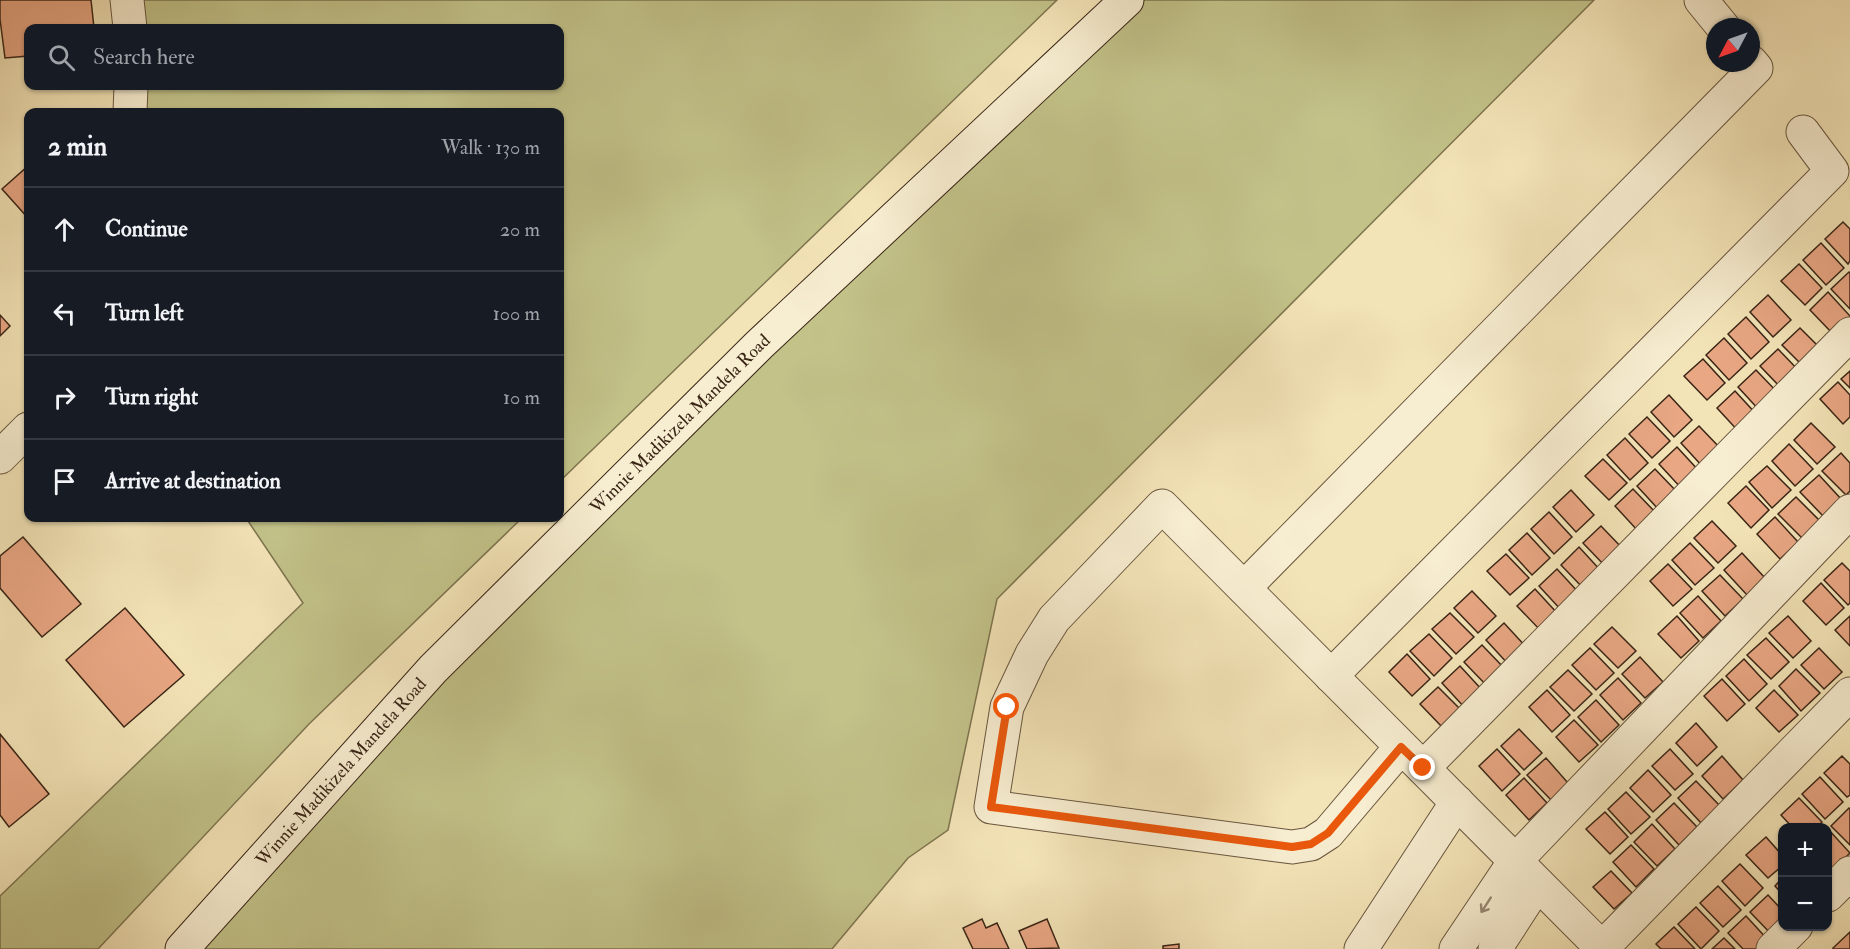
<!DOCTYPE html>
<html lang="en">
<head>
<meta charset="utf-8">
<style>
  body { margin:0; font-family:"IM FELL Double Pica",serif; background:#20242c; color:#f1f3f6 }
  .controls { position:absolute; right:18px; bottom:18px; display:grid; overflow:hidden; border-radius:12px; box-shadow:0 2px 4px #0004 }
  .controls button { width:54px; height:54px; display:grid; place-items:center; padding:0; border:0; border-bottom:2px solid #363941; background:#171b24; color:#f1f3f6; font:30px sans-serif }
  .compass { position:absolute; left:1706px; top:18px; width:54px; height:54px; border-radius:50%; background:#171b24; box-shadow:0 2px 4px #0004; rotate:229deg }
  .stop { position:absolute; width:18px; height:18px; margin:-14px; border:4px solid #ea580c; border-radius:50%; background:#fff }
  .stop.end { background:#ea580c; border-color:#fff; box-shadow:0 2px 6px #0008 }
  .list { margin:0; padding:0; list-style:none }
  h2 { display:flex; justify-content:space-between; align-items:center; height:78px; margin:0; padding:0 24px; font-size:26px }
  h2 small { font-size:20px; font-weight:400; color:#9ea1a6 }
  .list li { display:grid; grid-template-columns:39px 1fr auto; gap:18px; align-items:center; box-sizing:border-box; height:84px; padding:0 24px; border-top:2px solid #363941 }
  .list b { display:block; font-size:22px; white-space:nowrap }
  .list em { font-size:20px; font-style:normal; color:#9ea1a6 }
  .icon { flex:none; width:33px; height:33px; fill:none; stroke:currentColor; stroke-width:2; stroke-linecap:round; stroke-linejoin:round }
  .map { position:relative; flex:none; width:1850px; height:949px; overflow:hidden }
  .search { position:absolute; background:#171b24; box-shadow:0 2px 4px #0004; left:24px; top:24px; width:540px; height:66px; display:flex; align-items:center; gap:15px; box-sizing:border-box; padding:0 21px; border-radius:12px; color:#9ea1a6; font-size:22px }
  .panel { position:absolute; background:#171b24; box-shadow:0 2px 4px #0004; left:24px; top:108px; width:540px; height:414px; border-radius:12px }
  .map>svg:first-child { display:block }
</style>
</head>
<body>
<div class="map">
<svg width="1850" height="949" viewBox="0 0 1850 949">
  <rect width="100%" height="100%" fill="#f3e4b7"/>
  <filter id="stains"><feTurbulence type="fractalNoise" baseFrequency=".00333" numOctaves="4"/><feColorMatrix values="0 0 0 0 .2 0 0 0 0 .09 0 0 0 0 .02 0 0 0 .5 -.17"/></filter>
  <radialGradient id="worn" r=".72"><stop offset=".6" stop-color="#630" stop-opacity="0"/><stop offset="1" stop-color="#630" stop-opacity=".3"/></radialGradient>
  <g fill="#c2c289" stroke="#7e7450" stroke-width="1.5">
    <path d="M127,0h930l-497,481v-369h-430l1,-26h429v-58h-430z"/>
    <path d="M1127,0h467l-597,599 -49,231 -40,28 -76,91h-650l183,-206z"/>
    <path d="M246,518h276l-213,206 -211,225h-98v-53l303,-293z"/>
  </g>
  <g fill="#e9a784" stroke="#392516" stroke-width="1.5">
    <path d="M0,0h91l3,28h-66v28l-23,2 -5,-39z"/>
    <path d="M28,166v52l-26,-29z"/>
    <path d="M1843,222l7,7v32l-2,3 -23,-25z"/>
    <path d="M1821,243l23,25 -18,17 -23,-25z"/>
    <path d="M1799,264l23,24 -17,17 -24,-24z"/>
    <path d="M1849,272l1,1v36l-19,-20z"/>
    <path d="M1828,292l22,24v2l-17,16 -23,-24z"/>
    <path d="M1768,295l23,25 -18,17 -23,-25z"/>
    <path d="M0,315l10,11 -10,10z"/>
    <path d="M1746,317l23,25 -18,17 -23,-25z"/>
    <path d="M1800,328l24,24 -18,17 -24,-24z"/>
    <path d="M1724,338l23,25 -18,17 -23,-25z"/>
    <path d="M1778,349l24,25 -18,17 -24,-25z"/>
    <path d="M1703,359l22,24 -18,17 -23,-24z"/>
    <path d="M1756,370l24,25 -19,17 -23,-25z"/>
    <path d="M1850,371v17l-9,-9z"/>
    <path d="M1838,382l12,13v22l-7,7 -23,-25z"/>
    <path d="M1735,391l23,25 -18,17 -23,-25z"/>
    <path d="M1669,395l23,25 -18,17 -23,-25z"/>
    <path d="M1647,417l23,24 -18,17 -23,-24z"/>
    <path d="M1811,423l24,24 -18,17 -23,-24z"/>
    <path d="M1699,426l23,24 -19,17 -22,-24z"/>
    <path d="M1625,438l23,25 -18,17 -23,-25z"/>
    <path d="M1789,444l24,25 -18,17 -23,-25z"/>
    <path d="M1677,447l23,25 -18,17 -23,-25z"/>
    <path d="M1841,453l9,10v28l-4,4 -24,-24z"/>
    <path d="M1603,459l24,24 -18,17 -24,-24z"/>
    <path d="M1767,466l24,24 -19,18 -23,-26z"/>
    <path d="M1655,469l23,24 -18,18 -23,-25z"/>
    <path d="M1819,475l23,25 -18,17 -24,-25z"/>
    <path d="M1746,486l23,24 -18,18 -23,-25z"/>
    <path d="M1633,489l23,24 -18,18 -23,-25z"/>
    <path d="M1571,490l23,25 -18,17 -23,-25z"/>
    <path d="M1796,497l24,24 -18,17 -24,-24z"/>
    <path d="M1549,512l23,25 -18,17 -23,-25z"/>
    <path d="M1775,517l23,25 -18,17 -23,-25z"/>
    <path d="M1712,521l24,25 -18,17 -24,-25z"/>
    <path d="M1601,526l23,24 -18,17 -23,-24z"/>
    <path d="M1527,533l23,25 -18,17 -23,-25z"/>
    <path d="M23,537l58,67 -39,33 -42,-49v-32z"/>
    <path d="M1690,543l24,25 -19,17 -23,-25z"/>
    <path d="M1579,547l23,25 -18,17 -23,-24z"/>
    <path d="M1742,553l23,25 -18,17 -23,-25z"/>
    <path d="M1506,554l23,24 -19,17 -23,-24z"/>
    <path d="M1842,563l8,8v32l-2,2 -24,-25z"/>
    <path d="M1668,564l24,25 -19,17 -23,-25z"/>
    <path d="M1557,569l23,25 -18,17 -23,-25z"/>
    <path d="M1720,575l23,24 -18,17 -23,-25z"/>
    <path d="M1821,583l23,25 -18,17 -23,-24z"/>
    <path d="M1535,589l23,25 -17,17 -24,-25z"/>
    <path d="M1472,591l24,25 -18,17 -24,-25z"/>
    <path d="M1698,596l23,25 -18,17 -23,-25z"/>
    <path d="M125,608l59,67 -60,52 -58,-67z"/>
    <path d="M1450,613l24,24 -18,17 -24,-25z"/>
    <path d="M1677,616l22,25 -18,17 -23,-24z"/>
    <path d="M1788,616l23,25 -18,17 -24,-25z"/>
    <path d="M1850,616v30l-15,-16z"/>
    <path d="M1504,623l23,25 -18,17 -23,-25z"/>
    <path d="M1612,627l24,24 -18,17 -24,-24z"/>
    <path d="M1429,634l23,24 -18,18 -24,-25z"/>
    <path d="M1766,638l23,24 -18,17 -24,-24z"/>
    <path d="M1482,645l23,24 -18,17 -23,-24z"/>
    <path d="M1590,648l24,25 -18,17 -24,-25z"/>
    <path d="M1819,648l23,24 -18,17 -23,-24z"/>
    <path d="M1407,654l23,25 -18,17 -23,-24z"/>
    <path d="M1640,657l23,25 -18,16 -23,-24z"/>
    <path d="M1744,659l23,25 -18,17 -23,-25z"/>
    <path d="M1460,666l23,25 -18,17 -23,-25z"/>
    <path d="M1796,669l24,24 -19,18 -22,-25z"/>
    <path d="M1568,670l24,24 -18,17 -24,-24z"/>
    <path d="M1618,678l23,25 -18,17 -23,-25z"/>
    <path d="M1722,679l23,25 -18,17 -23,-25z"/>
    <path d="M1438,687l24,24 -19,17 -23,-24z"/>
    <path d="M1547,690l23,25 -18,17 -23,-25z"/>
    <path d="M1774,690l24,25 -19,17 -23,-24z"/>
    <path d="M1596,700l23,25 -18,17 -23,-25z"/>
    <path d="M1574,720l24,25 -19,17 -23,-25z"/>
    <path d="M1696,723l21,24 -20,19 -21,-23z"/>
    <path d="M1519,729l23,24 -18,17 -23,-24z"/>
    <path d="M0,734l49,60 -40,33 -9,-12z"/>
    <path d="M1497,749l23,25 -18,17 -23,-25z"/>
    <path d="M1670,749l23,25 -18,16 -23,-24z"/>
    <path d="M1722,756l21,24 -20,19 -21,-23z"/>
    <path d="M1842,756l8,8v31l-3,2 -23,-24z"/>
    <path d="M1546,758l22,25 -17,17 -24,-25z"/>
    <path d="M1648,770l23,25 -18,17 -23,-24z"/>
    <path d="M1820,777l23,25 -18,17 -23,-25z"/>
    <path d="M1524,778l23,25 -18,17 -23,-25z"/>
    <path d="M1696,781l24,25 -19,17 -23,-25z"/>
    <path d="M1626,792l24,25 -19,17 -23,-25z"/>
    <path d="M1799,798l23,24 -6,6h-23l-12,-13z"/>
    <path d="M1674,803l23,24 -18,18 -23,-25z"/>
    <path d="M1849,808l1,1v36l-19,-19z"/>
    <path d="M1605,812l23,25 -18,17 -24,-25z"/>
    <path d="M1652,824l23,25 -18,17 -23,-24z"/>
    <path d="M1828,829l22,24 -17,17 -5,-5z"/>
    <path d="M1766,837l16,18v11l-14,12 -22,-23z"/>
    <path d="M1631,845l23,24 -18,18 -23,-25z"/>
    <path d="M1740,864l23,24 -18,18 -23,-25z"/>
    <path d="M1611,871l21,22 -18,16 -21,-22z"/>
    <path d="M1782,878v16l-7,-8z"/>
    <path d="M1718,886l23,24 -18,17 -23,-24z"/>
    <path d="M1768,895l14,15v16l-9,10 -23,-24z"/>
    <path d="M1696,907l23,24 -18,18 -23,-25z"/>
    <path d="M1746,916l23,25 -8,8h-18l-15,-16z"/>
    <path d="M982,919l4,9 11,-5 12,26h-36l-10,-21z"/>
    <path d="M1047,919l12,29 -32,1 -8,-18z"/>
    <path d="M1674,927l21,22h-34l-5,-5z"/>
    <path d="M1850,932v17h-17v-1z"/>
    <path d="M1724,938l11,11h-23z"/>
    <path d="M1179,944v5h-16v-3z"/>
  </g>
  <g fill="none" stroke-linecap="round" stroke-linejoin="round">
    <g stroke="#68553e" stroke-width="35">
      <g id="street">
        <path d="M127,0l3,28"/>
        <path d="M1701,0l22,27"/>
        <path d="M130,112l1,-26"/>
        <path d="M0,457l28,-28"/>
        <path d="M1244,588l512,-520 -5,-6"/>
        <path d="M1331,676l501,-505 -29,-39"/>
        <path d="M1401,747l-73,86 -17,11 -19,3 -301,-40 16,-100 25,-53 22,-35 108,-113 441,443"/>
        <path d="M1423,768l427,-434"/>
        <path d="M1828,895l22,-22"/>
        <path d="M1602,948l248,-254"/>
        <path d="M1361,949l96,-147"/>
        <path d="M1456,949l59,-88 335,-350"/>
        <path d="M1495,949l42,-65"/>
        <path d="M1773,949l23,-23"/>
      </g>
    </g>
    <g stroke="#392516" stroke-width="35">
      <g id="secondary">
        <path id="s1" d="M182,949l251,-280 326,-324 368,-345"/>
      </g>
    </g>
    <use href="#street" stroke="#f7edd0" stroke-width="33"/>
    <use href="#secondary" stroke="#f7edd0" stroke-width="33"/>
  </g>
  <defs><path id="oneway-shaft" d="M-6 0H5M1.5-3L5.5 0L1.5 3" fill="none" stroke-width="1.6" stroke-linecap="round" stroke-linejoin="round" transform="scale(1.5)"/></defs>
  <use stroke="#988973" href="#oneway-shaft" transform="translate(1486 905) rotate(123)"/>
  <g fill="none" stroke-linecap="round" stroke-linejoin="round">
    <path stroke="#ea580c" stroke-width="8" d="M1007,707l-16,100 301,40 19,-3 17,-11 73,-86 22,21"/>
  </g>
  <g text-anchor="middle" stroke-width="6" stroke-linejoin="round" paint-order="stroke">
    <g font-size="18" fill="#392516" stroke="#f7edd0">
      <text dy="6" stroke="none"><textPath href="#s1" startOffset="724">Winnie Madikizela Mandela Road</textPath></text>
      <text dy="6" stroke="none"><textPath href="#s1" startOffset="238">Winnie Madikizela Mandela Road</textPath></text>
    </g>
  </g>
  <rect width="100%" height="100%" filter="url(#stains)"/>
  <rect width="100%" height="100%" fill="url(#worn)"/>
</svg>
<div class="controls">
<button>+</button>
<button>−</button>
</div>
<svg class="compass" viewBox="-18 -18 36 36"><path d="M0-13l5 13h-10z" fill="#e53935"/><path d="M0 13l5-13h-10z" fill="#9ea1a6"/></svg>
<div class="stop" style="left:1007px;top:707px"></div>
<div class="stop end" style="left:1423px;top:768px"></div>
<div class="search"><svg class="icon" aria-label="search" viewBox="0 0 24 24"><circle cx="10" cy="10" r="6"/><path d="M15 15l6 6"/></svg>Search here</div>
<section class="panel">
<h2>2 min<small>Walk · 130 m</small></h2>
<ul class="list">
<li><svg class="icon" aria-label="ahead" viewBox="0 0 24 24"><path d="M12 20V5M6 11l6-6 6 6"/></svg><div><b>Continue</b></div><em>20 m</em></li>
<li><svg class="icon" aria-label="left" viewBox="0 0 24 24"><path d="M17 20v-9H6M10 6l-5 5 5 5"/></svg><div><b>Turn left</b></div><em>100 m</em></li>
<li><svg class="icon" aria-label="right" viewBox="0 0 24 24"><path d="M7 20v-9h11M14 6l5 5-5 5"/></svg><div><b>Turn right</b></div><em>10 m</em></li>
<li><svg class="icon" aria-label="arrive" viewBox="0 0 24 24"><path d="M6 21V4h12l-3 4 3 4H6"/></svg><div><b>Arrive at destination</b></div></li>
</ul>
</section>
</div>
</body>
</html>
